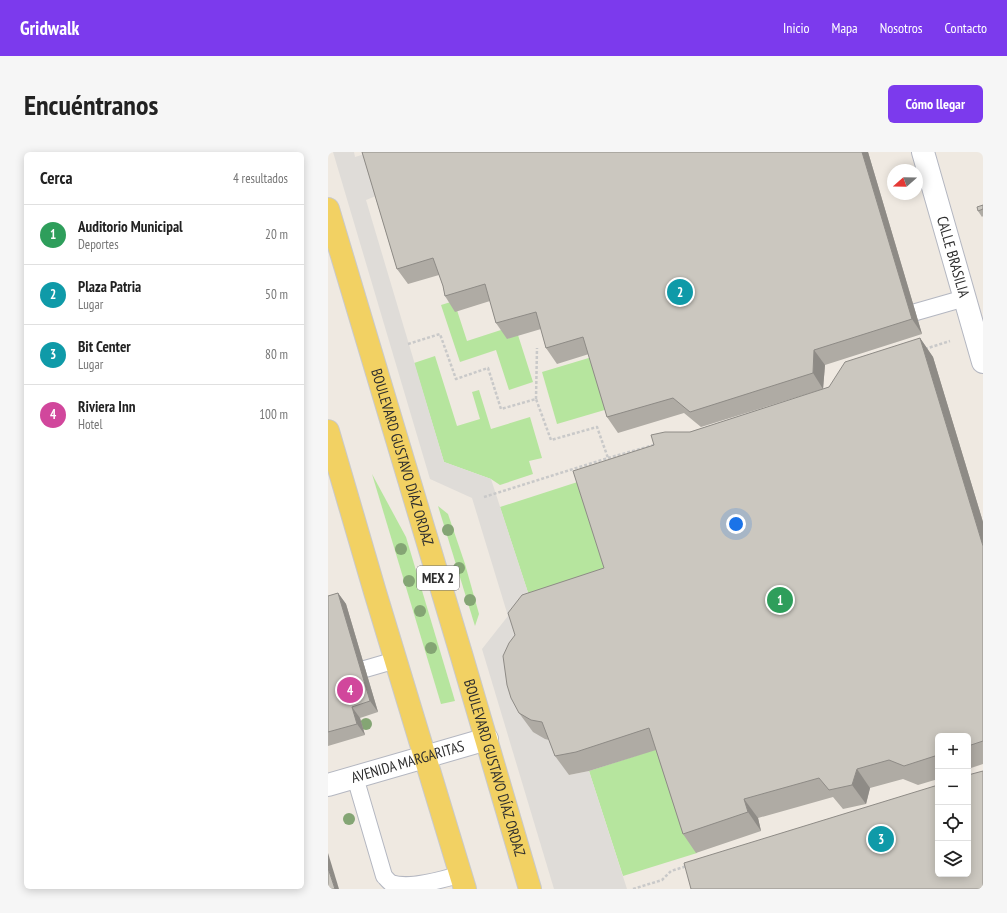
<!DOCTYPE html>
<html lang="es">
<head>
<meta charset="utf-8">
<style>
  body { margin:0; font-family:"PT Sans Narrow",sans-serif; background:#f6f6f6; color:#222 }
  .controls { position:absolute; right:12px; bottom:12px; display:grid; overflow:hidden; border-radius:6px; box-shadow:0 2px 10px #0003 }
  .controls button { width:36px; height:36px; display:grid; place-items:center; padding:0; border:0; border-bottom:1px solid #e0e0e0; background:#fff; color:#222; font:20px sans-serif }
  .compass { position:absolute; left:559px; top:12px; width:36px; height:36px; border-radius:50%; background:#fff; box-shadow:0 2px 10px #0003; rotate:250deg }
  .you { position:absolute; left:408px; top:372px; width:14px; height:14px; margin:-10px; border:3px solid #fff; border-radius:50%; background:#1a73e8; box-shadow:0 0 0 6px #1a73e833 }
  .badge { display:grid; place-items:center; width:26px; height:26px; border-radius:50%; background:#7c3aed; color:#fff; font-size:13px; font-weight:700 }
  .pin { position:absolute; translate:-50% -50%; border:2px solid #fff; box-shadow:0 1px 4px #0006 }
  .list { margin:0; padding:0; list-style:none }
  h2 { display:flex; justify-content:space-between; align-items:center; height:52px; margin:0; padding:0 16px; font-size:17px }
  h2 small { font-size:13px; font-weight:400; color:#767676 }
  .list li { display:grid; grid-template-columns:26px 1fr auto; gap:12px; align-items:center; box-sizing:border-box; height:60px; padding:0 16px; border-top:1px solid #e0e0e0 }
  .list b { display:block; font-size:15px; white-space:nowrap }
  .list p { margin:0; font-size:13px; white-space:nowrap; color:#767676 }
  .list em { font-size:13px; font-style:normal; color:#767676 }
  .icon { flex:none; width:22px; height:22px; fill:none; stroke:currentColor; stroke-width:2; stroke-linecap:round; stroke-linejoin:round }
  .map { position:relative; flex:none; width:655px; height:737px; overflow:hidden; border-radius:6px }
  header { display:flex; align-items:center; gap:24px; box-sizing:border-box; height:56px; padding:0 20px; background:#7c3aed; color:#fff }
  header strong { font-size:19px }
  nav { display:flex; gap:22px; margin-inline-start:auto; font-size:14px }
  .intro { display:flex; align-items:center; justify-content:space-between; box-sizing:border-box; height:96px; padding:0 24px }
  h1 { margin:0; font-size:28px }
  .button { padding:10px 18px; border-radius:6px; background:#7c3aed; color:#fff; font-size:14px; font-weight:700 }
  main { display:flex; gap:24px; padding:0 24px }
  aside { flex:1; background:#fff; border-radius:6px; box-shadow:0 2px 10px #0003 }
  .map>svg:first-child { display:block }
</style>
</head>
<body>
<header>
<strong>Gridwalk</strong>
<nav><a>Inicio</a><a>Mapa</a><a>Nosotros</a><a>Contacto</a></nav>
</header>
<div class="intro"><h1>Encuéntranos</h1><a class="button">Cómo llegar</a></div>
<main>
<aside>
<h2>Cerca<small>4 resultados</small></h2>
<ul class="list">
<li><span class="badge" style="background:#2e9e5b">1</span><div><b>Auditorio Municipal</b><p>Deportes</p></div><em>20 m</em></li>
<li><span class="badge" style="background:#0f9aa8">2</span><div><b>Plaza Patria</b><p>Lugar</p></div><em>50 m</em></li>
<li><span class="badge" style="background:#0f9aa8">3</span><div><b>Bit Center</b><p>Lugar</p></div><em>80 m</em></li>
<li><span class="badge" style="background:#d1479c">4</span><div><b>Riviera Inn</b><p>Hotel</p></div><em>100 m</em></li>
</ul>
</aside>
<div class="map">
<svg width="655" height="737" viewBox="0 0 655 737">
  <rect width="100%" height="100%" fill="#efe9e1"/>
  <g fill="#b6e59e">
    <path d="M126,149l13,40 37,-12 14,6 15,47 -24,8 -13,-40 -36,12 -19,-57z"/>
    <path d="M107,204l22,70 23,-7 -8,-27 7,-2 12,39 39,-12 12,41 -13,3 4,13 -33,11 -9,-6 -47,-17 -30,-99z"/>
    <path d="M264,205l16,52 -51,15 -15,-52z"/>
    <path d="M336,302l-46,133 -83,27 -35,-107z"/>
    <path d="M44,322l34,63 49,164 -14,3z"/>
    <path d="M110,354l10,8 17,50 14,50 -4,12z"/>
    <path d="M335,595l34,106 -74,23 -34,-105z"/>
  </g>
  <path fill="#dfdcd8" d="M5,0h21l1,5 13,-4 13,41 -15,6 78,262 47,17 44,135 21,127 13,34 20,-4 38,118h-73l-72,-240 26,-33 -36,-118 -42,-19z"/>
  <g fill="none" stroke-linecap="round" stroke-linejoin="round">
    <g stroke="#b4b7c1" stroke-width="18">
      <g id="lane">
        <path d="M567,166l70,-20"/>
        <path d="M37,517l31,-9"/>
        <path d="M27,625l29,99c2,2 4,5 7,7 17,6 51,-3 70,-9"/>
      </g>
    </g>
    <g stroke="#b4b7c1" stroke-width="24">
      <g id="street">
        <path id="s1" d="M595,0l60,210"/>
      </g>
    </g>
    <g stroke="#b4b7c1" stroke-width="24">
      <g id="secondary">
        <path id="s2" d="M0,633l159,-46"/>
      </g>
    </g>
    <g stroke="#c9c9c9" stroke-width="24">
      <g id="primary">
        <path id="s3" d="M0,57l134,448 68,232"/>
        <path d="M0,279l47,161 90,297"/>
      </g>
    </g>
    <g stroke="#c9c9c9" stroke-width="2.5" stroke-dasharray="3 2" stroke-linecap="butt">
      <path d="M80,192l32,-10 16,45 32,-11 13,41 35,-10 15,41 46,-13 11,31"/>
      <path d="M597,197l25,-8"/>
      <path d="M208,247l1,-51"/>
      <path d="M156,345l124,-39 46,-13"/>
      <path d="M305,737l29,-9 9,-9 16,-5"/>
    </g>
    <use href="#lane" stroke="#fff" stroke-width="16"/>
    <use href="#street" stroke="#fff" stroke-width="22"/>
    <use href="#secondary" stroke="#fff" stroke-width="22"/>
    <use href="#primary" stroke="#f2d163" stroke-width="22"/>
  </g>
  <g fill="#84a574">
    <circle cx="120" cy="378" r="6"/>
    <circle cx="73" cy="397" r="6"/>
    <circle cx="131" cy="416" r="6"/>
    <circle cx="81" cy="429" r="6"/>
    <circle cx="142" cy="448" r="6"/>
    <circle cx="92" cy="459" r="6"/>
    <circle cx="103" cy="496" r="6"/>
    <circle cx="38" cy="572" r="6"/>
    <circle cx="21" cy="667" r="6"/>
  </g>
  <g fill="#afaba4">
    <path d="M34,0h506l54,182 -97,31 -2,24 -122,38 -17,-14 -66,20 -11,-16 -18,-63 -32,10 -11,-16 -5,-19 -34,10 -11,-16 -6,-22 -35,11 -10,-16 -2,-10 -4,-11 -31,9 -11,-15z"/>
    <path d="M655,53v11l-1,1 -4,-6z"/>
    <path d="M592,186l13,19 50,165v242l-15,5v-33h-30v43l-20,6 -15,-6 -33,9 -4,16 -23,5 -10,-12 -75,21 3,13 -65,22 -13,-19 -27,-84 -67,21 -20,4 -14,-19 -6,-16 -4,-1 -12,-7 -14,-19 85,-145 50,-123 36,-13 139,-45z"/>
    <path d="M10,441l8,11 32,108 -18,6 5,17 -37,11v-150z"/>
  </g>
  <g fill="#8e8b86">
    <path d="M534,0h6l54,182 -10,-15z"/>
    <path d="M592,186l13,19 50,165v24z"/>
    <path d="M486,198l11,15 -2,24 -10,-16z"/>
    <path d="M10,441l8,11 32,108 -8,-11z"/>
    <path d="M24,555l8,11 5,17 -8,-11z"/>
    <path d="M529,617l13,19 -4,16 -14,-19z"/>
    <path d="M416,647l14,19 3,13 -13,-19z"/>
    <path d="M0,701l11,36h-4l-7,-21z"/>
  </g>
  <g fill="#cbc7bf" stroke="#8e8b86">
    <path d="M34,0h500l50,167 -98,31 -1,23 -123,39 -17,-14 -66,19 -24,-80 -37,11 -10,-36 -40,11 -11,-39 -40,12 -2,-10 -10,-28 -36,11z"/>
    <path d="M655,53v4l-5,2 -1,-4z"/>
    <path d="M592,186l63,208v195l-15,5v-10h-30v19l-34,11 -15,-6 -32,9 -5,16 -23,5 -10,-12 -75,21 4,13 -65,22 -34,-106 -73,24 -21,4 -13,-34 -11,-2 -12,-7 -8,-15 -4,-13 -4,-29 6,-13 6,-8 -7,-22 14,-18 82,-27 -31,-97 81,-26 -3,-10 14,-3h25l139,-45 16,-25z"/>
    <path d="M10,441l32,108 -18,6 5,17 -29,8v-136z"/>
    <path d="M655,619v118h-292l-7,-26 254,-78v89h30v-99z"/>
    <path d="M0,716l7,21h-7z"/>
  </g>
  <g text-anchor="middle" stroke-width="3" stroke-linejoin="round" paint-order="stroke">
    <rect fill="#fff" stroke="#6d6d6d" stroke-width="1" x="89" y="414" width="42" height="24" rx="3"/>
    <g font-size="14" font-weight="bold" fill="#2e2e2e">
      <text x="110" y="431">MEX 2</text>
    </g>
    <g font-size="15" fill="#2e2e2e" stroke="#fff">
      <text dy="5" stroke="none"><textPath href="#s1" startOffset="109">CALLE BRASILIA</textPath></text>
      <text dy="5" stroke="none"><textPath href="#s3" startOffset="259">BOULEVARD GUSTAVO DÍAZ ORDAZ</textPath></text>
      <text dy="5" stroke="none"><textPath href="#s2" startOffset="83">AVENIDA MARGARITAS</textPath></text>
      <text dy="5" stroke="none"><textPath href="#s3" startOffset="583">BOULEVARD GUSTAVO DÍAZ ORDAZ</textPath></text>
    </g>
  </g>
</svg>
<div class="controls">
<button>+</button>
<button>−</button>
<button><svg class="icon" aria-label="locate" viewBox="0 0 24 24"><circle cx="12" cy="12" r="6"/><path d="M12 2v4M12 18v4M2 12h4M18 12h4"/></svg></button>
<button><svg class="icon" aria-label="layers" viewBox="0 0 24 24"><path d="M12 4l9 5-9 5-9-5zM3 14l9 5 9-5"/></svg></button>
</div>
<svg class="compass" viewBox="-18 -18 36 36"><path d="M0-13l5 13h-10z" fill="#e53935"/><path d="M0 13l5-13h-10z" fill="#767676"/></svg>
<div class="you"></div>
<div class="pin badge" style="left:452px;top:448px;background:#2e9e5b">1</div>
<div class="pin badge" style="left:352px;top:140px;background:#0f9aa8">2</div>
<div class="pin badge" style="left:553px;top:687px;background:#0f9aa8">3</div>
<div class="pin badge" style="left:22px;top:538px;background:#d1479c">4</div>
</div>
</main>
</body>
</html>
